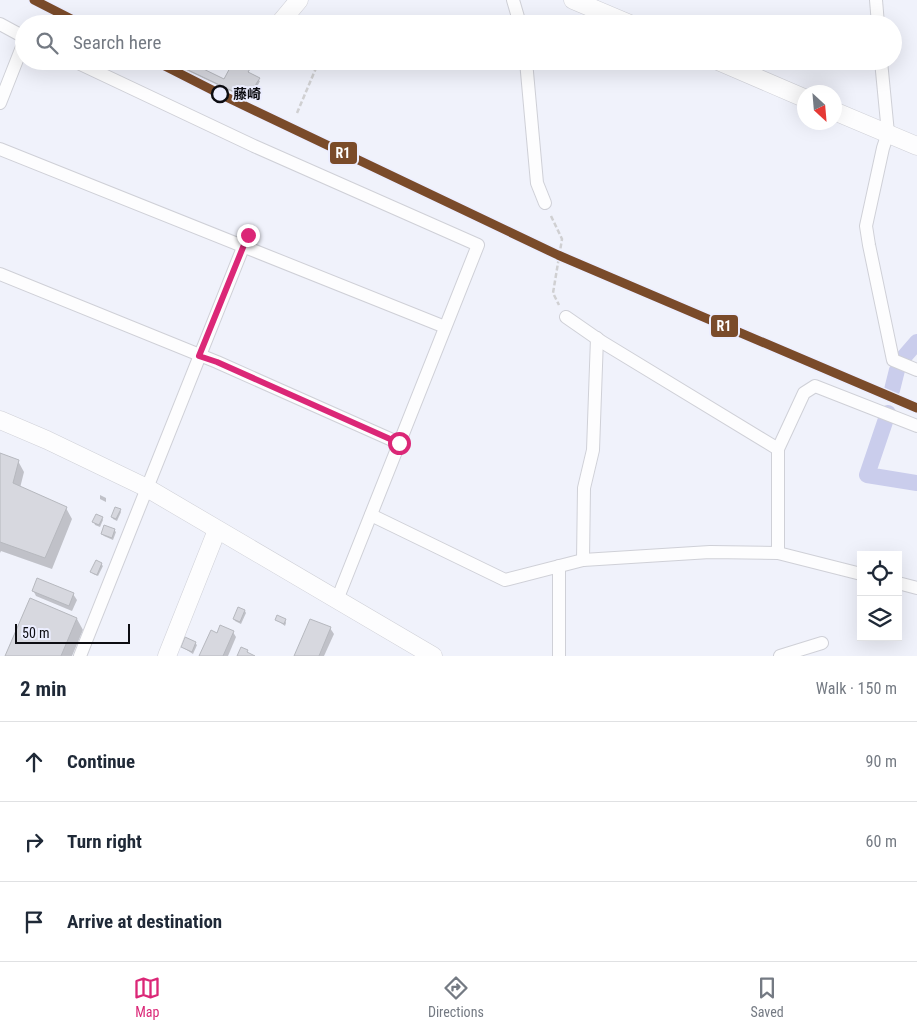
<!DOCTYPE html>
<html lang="en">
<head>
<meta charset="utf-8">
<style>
  body { margin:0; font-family:"Roboto Condensed","Noto Sans JP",sans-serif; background:#f2f2f3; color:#1f2937 }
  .controls { position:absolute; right:15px; bottom:15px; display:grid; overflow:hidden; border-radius:0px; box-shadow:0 5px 20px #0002 }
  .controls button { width:45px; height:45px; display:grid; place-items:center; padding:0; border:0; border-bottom:1px solid #e0e1e3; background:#fff; color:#1f2937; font:25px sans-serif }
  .compass { position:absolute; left:797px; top:85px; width:45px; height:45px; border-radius:50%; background:#fff; box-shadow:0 5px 20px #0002; rotate:154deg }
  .scale { position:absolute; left:15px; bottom:12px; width:115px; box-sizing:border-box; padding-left:5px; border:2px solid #0d0d12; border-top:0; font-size:14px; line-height:18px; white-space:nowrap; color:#0d0d12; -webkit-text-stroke:4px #eceeff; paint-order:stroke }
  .stop { position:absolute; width:15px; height:15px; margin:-11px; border:4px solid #db2777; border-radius:50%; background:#fff }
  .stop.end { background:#db2777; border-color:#fff; box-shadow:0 1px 5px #0008 }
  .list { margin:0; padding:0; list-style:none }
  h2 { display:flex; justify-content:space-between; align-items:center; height:65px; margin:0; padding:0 20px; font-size:21px }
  h2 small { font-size:16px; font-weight:400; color:#747a83 }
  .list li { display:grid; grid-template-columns:32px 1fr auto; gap:15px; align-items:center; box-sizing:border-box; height:80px; padding:0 20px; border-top:1px solid #e0e1e3 }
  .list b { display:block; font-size:19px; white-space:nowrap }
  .list em { font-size:16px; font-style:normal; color:#747a83 }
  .icon { flex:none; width:28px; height:28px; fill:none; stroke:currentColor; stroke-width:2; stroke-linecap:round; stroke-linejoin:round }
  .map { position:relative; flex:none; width:917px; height:656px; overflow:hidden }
  .search { position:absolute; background:#fff; box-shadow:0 5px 20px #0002; left:15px; right:15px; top:15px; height:55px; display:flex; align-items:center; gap:12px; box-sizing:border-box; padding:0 18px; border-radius:28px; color:#747a83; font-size:19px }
  .sheet { height:305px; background:#fff }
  nav { display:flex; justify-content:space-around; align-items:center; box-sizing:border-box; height:70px; border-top:1px solid #e0e1e3; background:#fff; font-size:14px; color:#747a83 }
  nav a { display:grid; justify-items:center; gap:2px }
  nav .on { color:#db2777 }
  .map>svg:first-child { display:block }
</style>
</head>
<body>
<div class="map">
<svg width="917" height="656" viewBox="0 0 917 656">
  <rect width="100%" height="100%" fill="#f0f2fb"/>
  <g fill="#0003">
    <path d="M167,61h17l41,19 24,-10v4l11,7 -3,6 -1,6 -11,5z"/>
    <path d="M0,454l18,7 6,11 -4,16 46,20 6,11 -20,50 -51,-18 -1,2z"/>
    <path d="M100,495l6,3v4l-6,-3z"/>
    <path d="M120,510l1,2 -4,9 -4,-2 -1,-2z"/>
    <path d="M102,518l1,2 -3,7 -5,-2 -1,-3z"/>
    <path d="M114,530l2,2 -3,8 -9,-4 -2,-2z"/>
    <path d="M101,564l2,2 -5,10 -5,-2 -1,-2z"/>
    <path d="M33,590l40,4 4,6 -5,11 -36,-15z"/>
    <path d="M245,611l1,2 -5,11 -6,-3 -1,-2z"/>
    <path d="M77,619l6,11 -11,26h-65z"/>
    <path d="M277,620h8l1,3 -1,3z"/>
    <path d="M330,628l4,6 -10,22h-29z"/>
    <path d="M233,632l3,5 -8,19h-27l16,-22z"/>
    <path d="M195,643l2,2 -4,9 -11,-7z"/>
  </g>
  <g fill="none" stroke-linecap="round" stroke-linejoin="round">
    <g stroke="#cacdec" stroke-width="16">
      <path d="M904,357l13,-15"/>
      <path d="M892,390l5,-20"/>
      <path d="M888,413l-21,62 50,8"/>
    </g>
  </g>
  <g fill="#d7d8df" stroke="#b6b8be">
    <path d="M169,61h18l37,18 8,-15 2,1 1,-3 15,7 -2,3 12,6 -4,6 -1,7 -12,5z"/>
    <path d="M0,453l19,7 -6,23 54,24 -22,51 -45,-16z"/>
    <path d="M115,507l6,2 -5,10 -5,-2z"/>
    <path d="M96,514l7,3 -4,8 -7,-3z"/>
    <path d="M104,525l11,4 -3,9 -11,-4z"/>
    <path d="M96,560l6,3 -5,12 -7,-3z"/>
    <path d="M37,578l37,15 -5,13 -37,-15z"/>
    <path d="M30,598l47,20 -16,38h-56z"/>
    <path d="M238,607l7,3 -5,12 -7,-3z"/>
    <path d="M277,615l9,4 -2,5 -9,-4z"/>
    <path d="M310,619l21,8 -12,29h-25z"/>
    <path d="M220,625l14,6 -11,25h-24l12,-26 6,3z"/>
    <path d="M185,637l11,5 -4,10 -11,-5z"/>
    <path d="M241,647l7,3 -1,2 8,4h-18z"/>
  </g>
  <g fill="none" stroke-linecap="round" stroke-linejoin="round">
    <g stroke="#cfd0d7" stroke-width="14">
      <g id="street">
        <path d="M513,0l7,24"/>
        <path d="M876,0l2,24"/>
        <path d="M0,24l24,13"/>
        <path d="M74,61l180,85 224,99 -141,355"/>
        <path d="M526,61l11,122 8,20"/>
        <path d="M881,61l7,72 -5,15 -17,78 3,19 24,115 24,10"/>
        <path d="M0,103l24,-61"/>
        <path d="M0,149l445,178"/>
        <path d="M0,274l217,88 182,81"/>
        <path d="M566,317l36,25 176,107 26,-56 11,-7 102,40"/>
        <path d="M371,515l134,65 78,-20 127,-8 68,1 83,21"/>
        <path d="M778,553v-104"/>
        <path d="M583,560l1,-72 9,-38 4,-112"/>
        <path d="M559,566v90"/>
        <path d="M898,583l19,5"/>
        <path d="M80,656l168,-421"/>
        <path d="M780,656l42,-13"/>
      </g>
    </g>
    <g stroke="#cfd0d7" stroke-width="19">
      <g id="secondary">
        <path d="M573,0l57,24"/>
        <path d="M279,24l20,-24"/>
        <path d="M718,61l86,37"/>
        <path d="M834,111l83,35"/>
        <path d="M0,420l47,20 100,48 286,168"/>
        <path d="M167,656l50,-126"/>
      </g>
    </g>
    <g stroke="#d0d0d2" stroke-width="2.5" stroke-dasharray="5 2.5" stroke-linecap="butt">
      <path d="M304,19l7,5"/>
      <path d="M297,113l22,-52"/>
      <path d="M551,216l11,23 -9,54 6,12"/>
    </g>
    <use href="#street" stroke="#fdfdfe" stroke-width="12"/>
    <use href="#secondary" stroke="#fdfdfe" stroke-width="18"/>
    <g stroke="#eceeff" stroke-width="12">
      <g id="rail-1">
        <path d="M34,0l47,24"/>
        <path d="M155,61l65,33 338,161 359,153"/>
      </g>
    </g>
    <use href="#rail-1" stroke="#7a4b2a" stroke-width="9"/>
  </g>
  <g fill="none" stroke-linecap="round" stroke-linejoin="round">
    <path stroke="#db2777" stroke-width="6" d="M248,235l-49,121 18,6 182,81"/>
  </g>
  <circle fill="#eceeff" stroke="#0d0d12" stroke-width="2.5" cx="220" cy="94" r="8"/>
  <g text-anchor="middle" stroke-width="4" stroke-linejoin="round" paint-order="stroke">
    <g font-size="14" font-weight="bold" fill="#0d0d12" stroke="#eceeff" text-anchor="start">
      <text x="233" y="99">藤崎</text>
    </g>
  </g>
  <g stroke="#eceeff" stroke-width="2">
    <rect x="329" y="141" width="29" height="24" rx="5" fill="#7a4b2a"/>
    <rect x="710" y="314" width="29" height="24" rx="5" fill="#7a4b2a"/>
  </g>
  <g font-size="14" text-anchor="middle" font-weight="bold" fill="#fff">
    <text x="343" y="158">R1</text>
    <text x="724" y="331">R1</text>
  </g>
</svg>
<div class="controls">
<button><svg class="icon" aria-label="locate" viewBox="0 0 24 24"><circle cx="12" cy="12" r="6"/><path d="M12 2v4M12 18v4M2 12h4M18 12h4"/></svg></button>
<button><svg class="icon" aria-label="layers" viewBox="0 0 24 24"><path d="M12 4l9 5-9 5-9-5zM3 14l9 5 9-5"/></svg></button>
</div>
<svg class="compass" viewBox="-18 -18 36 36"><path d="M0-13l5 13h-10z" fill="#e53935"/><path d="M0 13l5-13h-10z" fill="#747a83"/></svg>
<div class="scale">50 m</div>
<div class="stop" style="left:399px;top:443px"></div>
<div class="stop end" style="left:248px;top:235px"></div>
<div class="search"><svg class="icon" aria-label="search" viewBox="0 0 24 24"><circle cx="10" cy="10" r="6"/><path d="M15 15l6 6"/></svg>Search here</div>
</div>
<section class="sheet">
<h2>2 min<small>Walk · 150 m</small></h2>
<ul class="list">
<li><svg class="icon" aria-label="ahead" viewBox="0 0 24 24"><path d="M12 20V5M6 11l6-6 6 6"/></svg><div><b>Continue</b></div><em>90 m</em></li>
<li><svg class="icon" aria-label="right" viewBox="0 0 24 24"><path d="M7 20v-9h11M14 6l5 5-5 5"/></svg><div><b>Turn right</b></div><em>60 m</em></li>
<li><svg class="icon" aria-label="arrive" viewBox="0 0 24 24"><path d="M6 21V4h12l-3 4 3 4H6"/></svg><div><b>Arrive at destination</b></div></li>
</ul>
</section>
<nav>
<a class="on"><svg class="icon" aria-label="map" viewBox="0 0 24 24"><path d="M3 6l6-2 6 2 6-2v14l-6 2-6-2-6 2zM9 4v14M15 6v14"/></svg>Map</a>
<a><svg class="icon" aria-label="directions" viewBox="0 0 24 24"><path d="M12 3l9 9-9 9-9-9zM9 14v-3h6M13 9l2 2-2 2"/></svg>Directions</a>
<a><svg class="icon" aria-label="saved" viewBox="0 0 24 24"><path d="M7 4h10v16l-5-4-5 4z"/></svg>Saved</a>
</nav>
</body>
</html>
